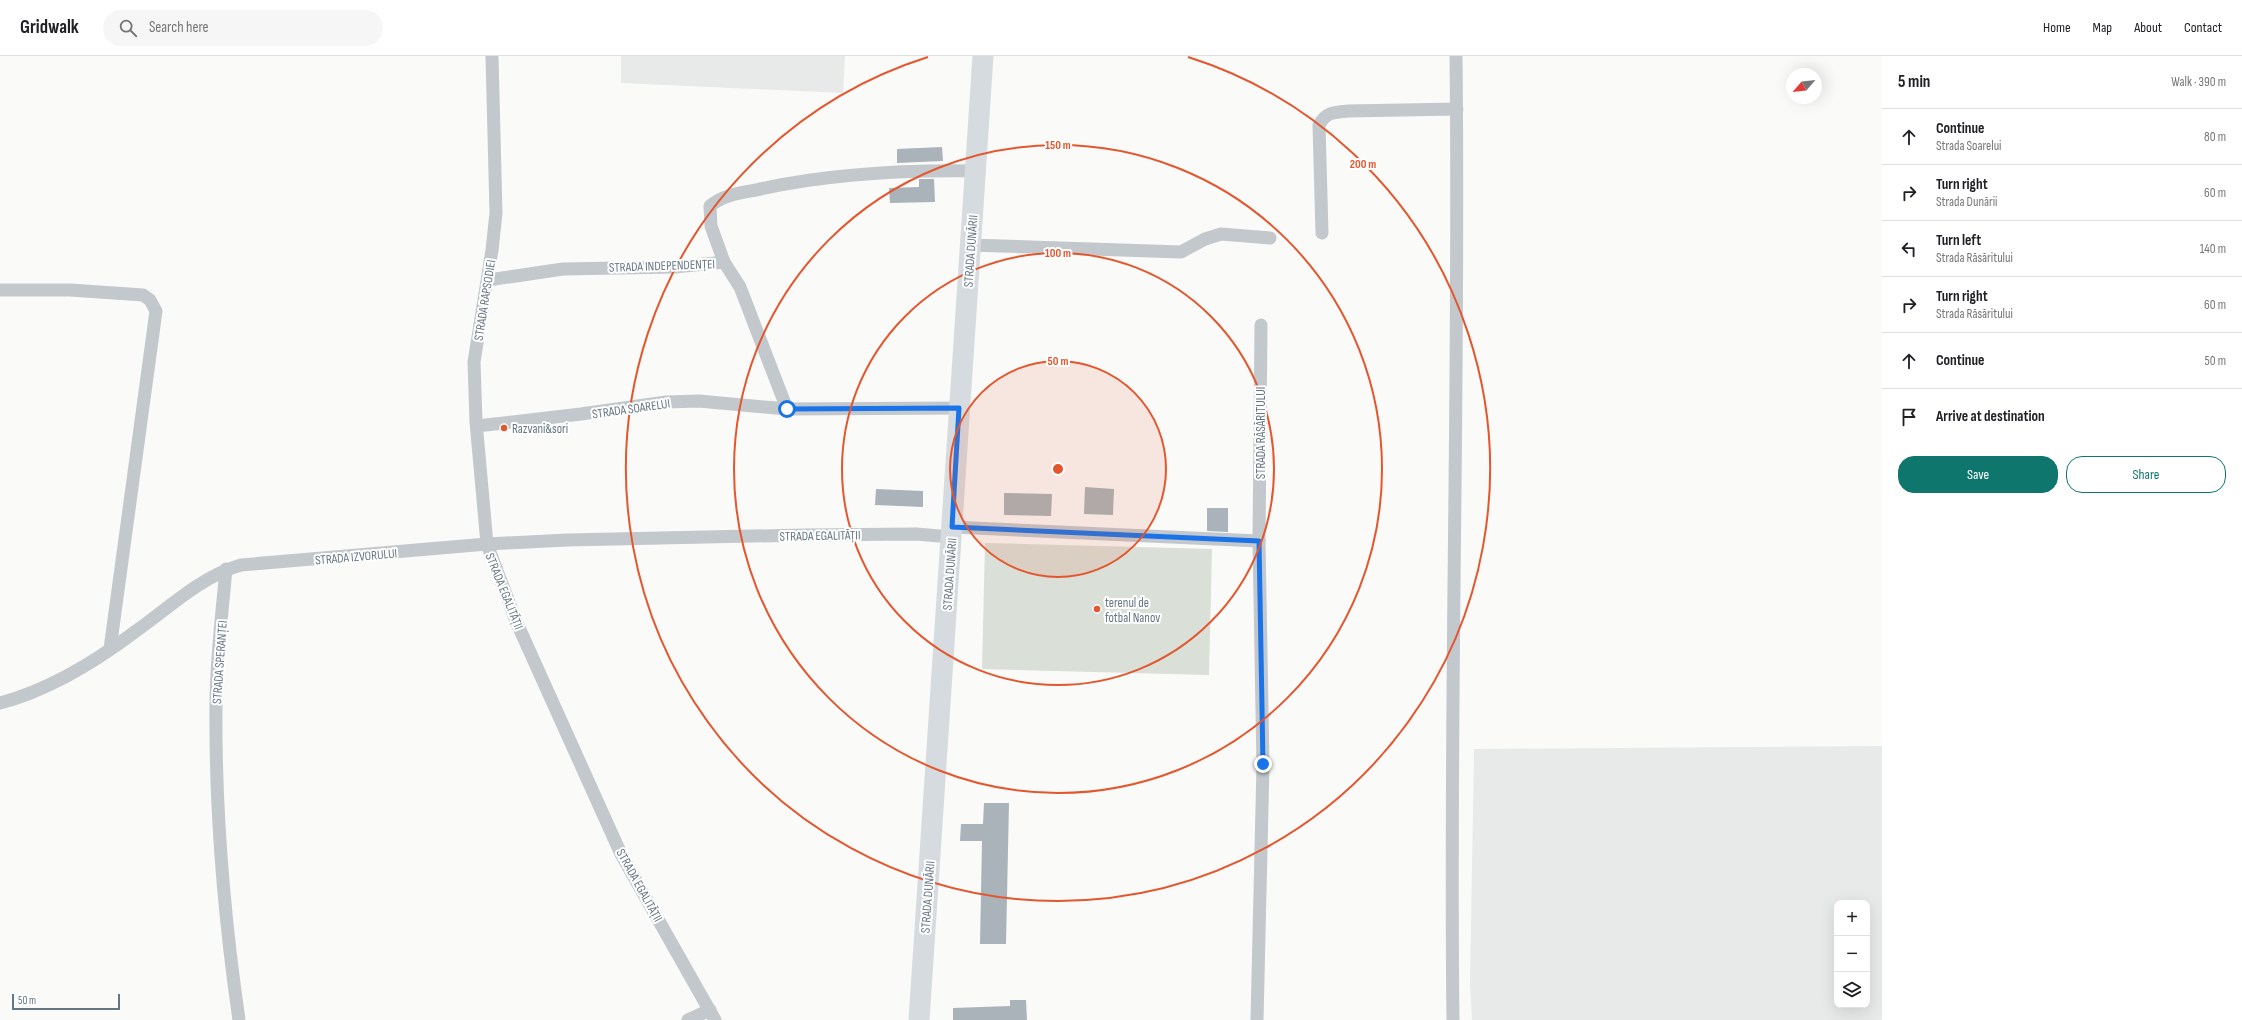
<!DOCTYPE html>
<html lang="en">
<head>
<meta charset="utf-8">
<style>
  body { margin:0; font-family:"Sofia Sans Condensed",sans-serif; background:#f6f6f6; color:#202124 }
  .controls { position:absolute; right:12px; bottom:12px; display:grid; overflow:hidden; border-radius:8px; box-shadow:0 4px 16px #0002 }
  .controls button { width:36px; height:36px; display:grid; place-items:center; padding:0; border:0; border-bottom:1px solid #e0e0e0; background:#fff; color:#202124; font:20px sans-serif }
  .compass { position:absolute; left:1786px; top:12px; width:36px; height:36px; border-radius:50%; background:#fff; box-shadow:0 4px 16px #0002; rotate:242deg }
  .scale { position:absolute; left:12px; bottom:10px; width:108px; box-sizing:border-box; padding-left:4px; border:2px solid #657683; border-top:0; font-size:11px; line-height:14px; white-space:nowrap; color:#657683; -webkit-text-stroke:3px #fff; paint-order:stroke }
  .stop { position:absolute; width:12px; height:12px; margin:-9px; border:3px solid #1a73e8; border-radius:50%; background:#fff }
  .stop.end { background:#1a73e8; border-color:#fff; box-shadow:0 1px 4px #0008 }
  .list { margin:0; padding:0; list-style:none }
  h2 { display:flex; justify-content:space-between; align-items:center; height:52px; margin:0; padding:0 16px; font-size:17px }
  h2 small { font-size:13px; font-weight:400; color:#757577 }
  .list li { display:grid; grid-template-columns:26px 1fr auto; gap:12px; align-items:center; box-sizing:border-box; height:56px; padding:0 16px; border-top:1px solid #e0e0e0 }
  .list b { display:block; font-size:15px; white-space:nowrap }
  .list p { margin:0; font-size:13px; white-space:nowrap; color:#757577 }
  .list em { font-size:13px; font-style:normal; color:#757577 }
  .actions { display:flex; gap:8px; padding:12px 16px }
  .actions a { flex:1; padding:9px 0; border:1px solid #0f766e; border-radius:16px; text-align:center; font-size:14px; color:#0f766e }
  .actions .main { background:#0f766e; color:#fff }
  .icon { flex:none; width:22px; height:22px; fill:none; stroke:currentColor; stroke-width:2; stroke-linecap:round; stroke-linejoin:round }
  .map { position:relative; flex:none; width:1882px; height:964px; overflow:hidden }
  header { display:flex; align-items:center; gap:24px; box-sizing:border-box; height:56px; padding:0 20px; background:#fff; border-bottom:1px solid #e0e0e0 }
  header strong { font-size:19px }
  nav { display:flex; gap:22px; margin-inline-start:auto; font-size:14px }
  .search { width:280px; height:36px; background:#f6f6f6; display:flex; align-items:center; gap:10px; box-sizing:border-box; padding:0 14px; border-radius:22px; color:#757577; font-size:15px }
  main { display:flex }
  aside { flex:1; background:#fff }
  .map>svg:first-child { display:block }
</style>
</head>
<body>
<header>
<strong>Gridwalk</strong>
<div class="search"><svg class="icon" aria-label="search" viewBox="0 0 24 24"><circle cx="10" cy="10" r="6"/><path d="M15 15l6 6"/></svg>Search here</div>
<nav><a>Home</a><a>Map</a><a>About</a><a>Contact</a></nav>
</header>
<main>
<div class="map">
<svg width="1882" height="964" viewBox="0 0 1882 964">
  <rect width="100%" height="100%" fill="#fafaf8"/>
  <g fill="#e8e9e9" fill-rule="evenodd">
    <path d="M621,0h224l-2,37 -222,-10z"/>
    <path d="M1882,690v274h-410l-2,-36 4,-235zM1837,847h30v102h-30z"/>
  </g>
  <path fill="#dadfd7" d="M985,487l227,6 -3,126 -227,-6z"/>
  <g fill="#aab3b9">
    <path d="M942,91l1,14 -46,2v-14z"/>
    <path d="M919,123h15l1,23 -45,1 -1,-15 30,-1z"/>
    <path d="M1085,431l29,2 -1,26 -29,-1z"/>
    <path d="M876,433l47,2v16l-48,-2z"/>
    <path d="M1004,437l48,1 -1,22 -47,-1z"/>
    <path d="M1207,452h21v24l-21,-1z"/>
    <path d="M984,747h25l-3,141h-26l2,-103h-22l1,-17h22z"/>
    <path d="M1010,944h16l1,20h-74v-12l57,-2z"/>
  </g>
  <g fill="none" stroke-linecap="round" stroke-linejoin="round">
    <g stroke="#c3c8cc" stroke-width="13">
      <path d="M492,0l4,157 -4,37 -18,112 2,60 11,122 29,77 105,233 94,166"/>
      <path d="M1322,177l-3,-108c7,-13 16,-13 29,-14l109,-2"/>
      <path d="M970,189l211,7 24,-13 16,-5 49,4"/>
      <path d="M488,224l75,-11 112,-2 49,-5"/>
      <path d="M0,234h70l73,5 7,5 6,11 -46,338"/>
      <path d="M959,352l-172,1 -47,-122 -16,-25 -13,-36 -1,-20c13,-11 30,-13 46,-16 71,-16 146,-20 219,-19"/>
      <path d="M477,370l104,-12 85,-12 33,-1 88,8"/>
      <path d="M952,471l307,14"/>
      <path d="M226,513c-4,45 -10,91 -10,136 -1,106 8,211 23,315"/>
      <path d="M0,647c50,-13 95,-41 136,-72 34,-24 64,-54 105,-66l246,-21 80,-4 238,-5 111,-1 35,3"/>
      <path d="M688,964l22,-10"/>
      <path d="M1257,964l6,-255 -4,-224 2,-216"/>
      <path d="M1453,964c-4,-321 7,-643 3,-964"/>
    </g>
    <path stroke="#d6dbdf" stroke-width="21" d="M919,964l64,-964"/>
  </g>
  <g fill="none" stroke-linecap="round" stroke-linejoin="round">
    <path stroke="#1a73e8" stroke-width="5" d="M787,353l172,-1 -7,119 307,14 4,223"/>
  </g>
  <circle cx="1058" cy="413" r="108" fill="#e4572e" fill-opacity=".12"/>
  <g fill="none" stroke="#e4572e" stroke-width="2">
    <circle cx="1058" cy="413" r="108"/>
    <circle cx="1058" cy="413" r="216"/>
    <circle cx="1058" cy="413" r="324"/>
    <path d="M1188 1A432 432 0 1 1 928 1"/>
  </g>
  <g fill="#e4572e" stroke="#fff" stroke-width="1.5">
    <circle cx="504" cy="372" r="4"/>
    <circle cx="1097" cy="553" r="4"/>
  </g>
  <g text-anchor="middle" stroke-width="4" stroke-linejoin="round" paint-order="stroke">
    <g font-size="13" fill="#657683" stroke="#fff">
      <text transform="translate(970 195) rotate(-86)" y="5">STRADA DUNĂRII</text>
      <text transform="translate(662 209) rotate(-2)" y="5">STRADA INDEPENDENȚEI</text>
      <text transform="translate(484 244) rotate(-81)" y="5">STRADA RAPSODIEI</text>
      <text transform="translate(631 352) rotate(-8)" y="5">STRADA SOARELUI</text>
      <text transform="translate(1260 377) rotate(-90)" y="5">STRADA RĂSĂRITULUI</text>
      <text transform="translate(820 479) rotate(-1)" y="5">STRADA EGALITĂȚII</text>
      <text transform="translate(356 500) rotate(-5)" y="5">STRADA IZVORULUI</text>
      <text transform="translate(949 518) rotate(-86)" y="5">STRADA DUNĂRII</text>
      <text transform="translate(505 535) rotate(68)" y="5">STRADA EGALITĂȚII</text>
      <text transform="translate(219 606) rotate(-86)" y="5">STRADA SPERANȚEI</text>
      <text transform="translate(640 829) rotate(61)" y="5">STRADA EGALITĂȚII</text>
      <text transform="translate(927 841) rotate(-86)" y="5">STRADA DUNĂRII</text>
    </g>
    <g font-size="13" fill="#657683" stroke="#fff" text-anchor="start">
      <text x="512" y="377">Razvani&amp;sori</text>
      <text x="1105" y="551">terenul de<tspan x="1105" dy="15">fotbal Nanov</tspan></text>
    </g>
  </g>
  <circle cx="1058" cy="413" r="6" fill="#e4572e" stroke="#fff" stroke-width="2"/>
  <g font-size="12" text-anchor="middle" font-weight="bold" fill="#e4572e" stroke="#fff" stroke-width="4" stroke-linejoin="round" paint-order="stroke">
    <text x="1058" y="93">150 m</text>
    <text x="1363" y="112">200 m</text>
    <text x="1058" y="201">100 m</text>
    <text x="1058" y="309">50 m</text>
  </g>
</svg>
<div class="controls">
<button>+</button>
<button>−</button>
<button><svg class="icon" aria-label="layers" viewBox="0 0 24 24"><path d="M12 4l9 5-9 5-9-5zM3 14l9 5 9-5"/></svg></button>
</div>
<svg class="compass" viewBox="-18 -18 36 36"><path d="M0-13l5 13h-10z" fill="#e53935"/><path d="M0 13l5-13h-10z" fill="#757577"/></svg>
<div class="scale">50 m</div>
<div class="stop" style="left:787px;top:353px"></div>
<div class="stop end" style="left:1263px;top:708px"></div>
</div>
<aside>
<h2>5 min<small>Walk · 390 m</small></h2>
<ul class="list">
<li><svg class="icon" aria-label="ahead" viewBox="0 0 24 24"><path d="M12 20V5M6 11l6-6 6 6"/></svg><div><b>Continue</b><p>Strada Soarelui</p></div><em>80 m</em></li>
<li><svg class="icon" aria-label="right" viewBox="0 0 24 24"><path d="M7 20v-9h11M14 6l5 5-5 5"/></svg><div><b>Turn right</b><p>Strada Dunării</p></div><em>60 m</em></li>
<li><svg class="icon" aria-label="left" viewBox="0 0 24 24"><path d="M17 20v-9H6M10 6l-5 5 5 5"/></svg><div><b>Turn left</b><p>Strada Răsăritului</p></div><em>140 m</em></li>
<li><svg class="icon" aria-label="right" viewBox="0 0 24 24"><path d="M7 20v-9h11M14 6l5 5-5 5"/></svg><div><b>Turn right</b><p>Strada Răsăritului</p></div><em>60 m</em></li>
<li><svg class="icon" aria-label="ahead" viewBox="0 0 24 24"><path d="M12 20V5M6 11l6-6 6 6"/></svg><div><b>Continue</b></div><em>50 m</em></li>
<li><svg class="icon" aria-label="arrive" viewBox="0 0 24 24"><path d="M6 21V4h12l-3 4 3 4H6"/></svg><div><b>Arrive at destination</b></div></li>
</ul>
<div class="actions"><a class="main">Save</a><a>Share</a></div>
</aside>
</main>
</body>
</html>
